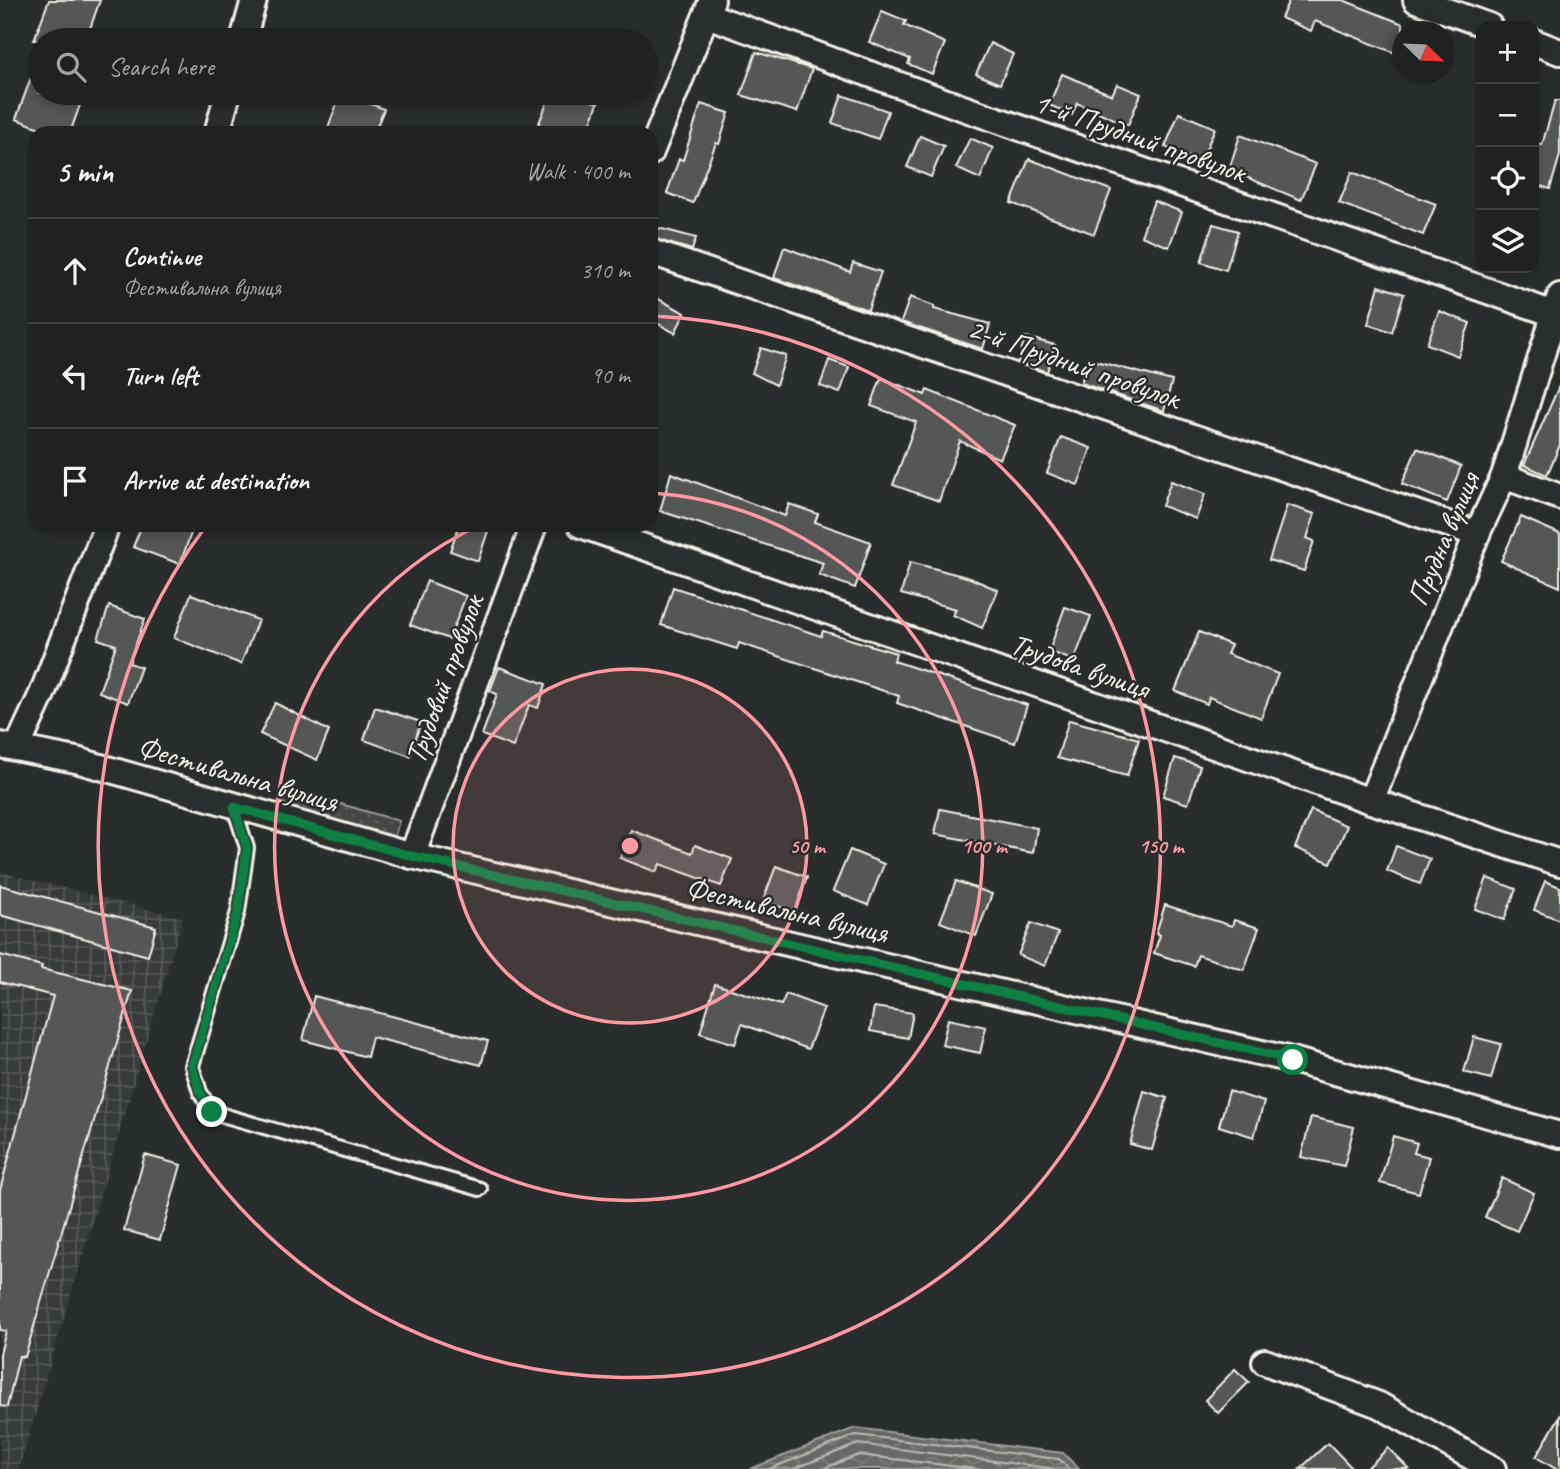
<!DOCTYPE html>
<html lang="en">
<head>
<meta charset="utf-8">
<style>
  body { margin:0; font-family:Caveat,sans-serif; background:#282a2a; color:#f1f3f6 }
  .controls { position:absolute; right:21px; top:21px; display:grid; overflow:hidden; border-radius:14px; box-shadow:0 4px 10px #0003 }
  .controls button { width:63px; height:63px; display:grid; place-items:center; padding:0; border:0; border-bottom:2px solid #3d3f40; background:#202222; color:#f1f3f6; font:35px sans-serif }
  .compass { position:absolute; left:1392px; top:21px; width:63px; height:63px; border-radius:50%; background:#202222; box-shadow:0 4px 10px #0003; rotate:113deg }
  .stop { position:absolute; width:21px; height:21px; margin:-16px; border:5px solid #0b8043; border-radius:50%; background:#fff }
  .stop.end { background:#0b8043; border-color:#fff; box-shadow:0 2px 7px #0008 }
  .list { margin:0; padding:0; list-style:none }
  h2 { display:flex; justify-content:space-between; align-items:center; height:91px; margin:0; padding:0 28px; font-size:30px }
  h2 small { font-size:23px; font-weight:400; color:#a2a4a5 }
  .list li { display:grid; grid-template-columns:46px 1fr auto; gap:21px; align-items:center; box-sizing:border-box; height:105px; padding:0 28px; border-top:2px solid #3d3f40 }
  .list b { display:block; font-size:26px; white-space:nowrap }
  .list p { margin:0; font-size:23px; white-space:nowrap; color:#a2a4a5 }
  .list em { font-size:23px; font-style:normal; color:#a2a4a5 }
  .icon { flex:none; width:38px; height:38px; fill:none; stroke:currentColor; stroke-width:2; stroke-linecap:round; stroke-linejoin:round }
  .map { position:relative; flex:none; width:1560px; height:1469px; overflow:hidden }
  .search { position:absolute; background:#202222; box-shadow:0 4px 10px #0003; left:28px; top:28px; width:630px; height:77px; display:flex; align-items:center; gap:18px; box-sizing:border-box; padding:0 24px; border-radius:38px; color:#a2a4a5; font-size:26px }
  .panel { position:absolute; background:#202222; box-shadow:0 4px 10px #0003; left:28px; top:126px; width:630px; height:406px; border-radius:21px }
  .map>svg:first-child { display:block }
</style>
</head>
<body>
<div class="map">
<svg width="1560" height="1469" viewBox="0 0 1560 1469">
  <defs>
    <pattern id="industrial-grid" width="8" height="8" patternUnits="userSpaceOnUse" patternTransform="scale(1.75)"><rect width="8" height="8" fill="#373a3a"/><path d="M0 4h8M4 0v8" fill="none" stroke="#555756"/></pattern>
    <pattern id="park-dots" width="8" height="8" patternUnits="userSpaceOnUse" patternTransform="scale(1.75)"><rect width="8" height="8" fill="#444645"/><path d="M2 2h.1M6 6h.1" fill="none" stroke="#606160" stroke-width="1.8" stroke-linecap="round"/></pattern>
    <pattern id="water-waves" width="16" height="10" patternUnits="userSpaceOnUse" patternTransform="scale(1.75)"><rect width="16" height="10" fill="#676866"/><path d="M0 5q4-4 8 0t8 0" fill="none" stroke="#7d7e7c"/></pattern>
  </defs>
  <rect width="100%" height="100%" fill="#2a2d2e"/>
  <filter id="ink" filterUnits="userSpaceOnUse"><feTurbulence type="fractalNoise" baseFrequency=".0143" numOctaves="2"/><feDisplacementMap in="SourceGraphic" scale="14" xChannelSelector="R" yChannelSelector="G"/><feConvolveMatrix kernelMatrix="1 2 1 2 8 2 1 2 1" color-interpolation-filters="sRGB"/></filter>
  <g filter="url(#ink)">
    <path fill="url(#industrial-grid)" d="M0,872l183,46 -164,551h-19z"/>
    <path fill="url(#park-dots)" stroke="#9c9c96" stroke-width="2" d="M286,788l113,33 -7,24 -113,-33z"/>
    <path fill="url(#water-waves)" stroke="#9f9f9a" stroke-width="2" d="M855,1428l208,25 16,16h-329z"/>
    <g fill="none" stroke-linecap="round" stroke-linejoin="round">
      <g stroke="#bcbab4" stroke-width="2">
        <path d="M769,1469l87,-34 203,24 10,10"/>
        <path d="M793,1469l65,-25 199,25"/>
        <path d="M822,1469l37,-14 118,14"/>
      </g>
    </g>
    <g fill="#555756" stroke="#f4f1e8" stroke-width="2">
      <path d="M49,0h51l-14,40h-52z"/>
      <path d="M1289,0h54l60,24v32l-88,-35 -4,10 -30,-13z"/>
      <path d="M882,11l24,10 -2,4 41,18 -13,31 -24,-10 2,-5 -41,-17z"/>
      <path d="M990,43l23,11 -13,30 -24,-10z"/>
      <path d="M756,52l56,17 -15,43 -56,-17z"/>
      <path d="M38,58l2,35h18l23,9 -11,31h-17l-37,-14z"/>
      <path d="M1062,74l50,21 5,-11 24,10 -13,31 -51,-22 -5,12 -23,-10z"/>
      <path d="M341,93l43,16 -10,24h-48z"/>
      <path d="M551,93h20l27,10 -11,30h-52z"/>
      <path d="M842,95l46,16 -10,28 -46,-16z"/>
      <path d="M1555,101h5v54l-10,34 -16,-5v-42l8,3z"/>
      <path d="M701,104l28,9 -10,31 -3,-1 -23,60 -26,-10 12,-34 4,1z"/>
      <path d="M1179,113l36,15 -14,34 -36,-15z"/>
      <path d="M1240,135l76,29 -15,36 -72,-30z"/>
      <path d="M920,136l24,10 -13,31 -24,-10z"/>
      <path d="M970,138l23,10 -13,31 -24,-11z"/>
      <path d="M1029,159l82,31 -17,44 -83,-31z"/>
      <path d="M1352,172l84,32 -13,31 -84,-32z"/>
      <path d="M1154,201l28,11 -13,35 -28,-11z"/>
      <path d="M1213,224l25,7 -12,39 -25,-8z"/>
      <path d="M651,226l45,12 -4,12 -41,-12z"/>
      <path d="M784,247l66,25 3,-9 28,9 -13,38 -94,-32z"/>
      <path d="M1379,286l25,8 -12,38 -24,-8z"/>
      <path d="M651,295l34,18 -10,20 -24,-13z"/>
      <path d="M910,297l24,9v3l56,15 -7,25 -82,-27z"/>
      <path d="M1439,311l31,12 -12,33 -31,-12z"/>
      <path d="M1025,337l30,8 -8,27 -29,-10z"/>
      <path d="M761,348l25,8 -10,29 -24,-12z"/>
      <path d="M1088,359l84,22 -8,30 -83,-28z"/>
      <path d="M829,360l20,7 -9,26 -20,-7z"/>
      <path d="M881,378l44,17 2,-5 88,35 -15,34 -40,-18 -21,60 -46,-16 23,-63 -45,-16z"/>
      <path d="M1560,384v61l-13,30 -23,-10z"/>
      <path d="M1061,437l30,11 -13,37 -31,-12z"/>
      <path d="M1417,448l44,18 -14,36 -45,-18z"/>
      <path d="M671,473l114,43 4,-12 29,10 -3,8 56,20 -16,46 -36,-13 4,-12 -163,-52z"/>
      <path d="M1171,481l34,13 -9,25 -34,-13z"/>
      <path d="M1287,505l28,9 -8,24 7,3 -10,30 -35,-11z"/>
      <path d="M1521,517l39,17v53l-59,-26z"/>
      <path d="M142,525h52l-14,39 -47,-17z"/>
      <path d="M459,525h31l-12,36 -28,-10z"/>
      <path d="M910,562l60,16 28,12 -16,38 -29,-13 3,-6 -55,-15z"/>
      <path d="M427,581l39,15 -17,43 -39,-14z"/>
      <path d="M673,587l148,49 2,-5 73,22 -2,8 133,44 -12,38 -118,-40 2,-7 -160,-53 -2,6 -76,-24z"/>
      <path d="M191,594l67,26 -17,44 -67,-26z"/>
      <path d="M109,606l36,13 -16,44 12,4 -13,36 -29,-11 17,-47 -18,-6z"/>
      <path d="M1065,607l26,9 -17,45 -25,-10z"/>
      <path d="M1199,632l32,13 -4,9 51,20 -17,44 -52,-21 -2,7 -32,-13z"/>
      <path d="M499,667l47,17 -8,24 -9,-3 -16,42 -31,-12 15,-41 -7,-3z"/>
      <path d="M275,703l54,28 -12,29 -57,-26z"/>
      <path d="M375,707l46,15 -11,34 -46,-16z"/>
      <path d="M1069,720l70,19 -12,37 -70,-18z"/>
      <path d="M1175,758l25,8 -12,38 -25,-8z"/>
      <path d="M940,809l97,19 -4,25 -98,-19z"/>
      <path d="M1311,810l36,16 -16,37 -36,-15z"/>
      <path d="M631,830l61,23 3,-8 37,14 -11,27 -61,-22 -4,8 -36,-14z"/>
      <path d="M1396,846l34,13 -10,25 -33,-13z"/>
      <path d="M850,850l34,14 -16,41 -35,-14z"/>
      <path d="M776,866l31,11 -12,35 -32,-11z"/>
      <path d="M1487,878l29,11 -12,31 -29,-11z"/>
      <path d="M956,881l36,13 -16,42 -36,-14z"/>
      <path d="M1545,881l15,6v33l-26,-10z"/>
      <path d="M0,885l156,42 -8,29 -148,-41z"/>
      <path d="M1165,905l67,21 2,-6 25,8 -15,42 -46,-15 -4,11 -40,-13 6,-18 -4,-2z"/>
      <path d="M1031,923l27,10 -13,33 -27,-11z"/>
      <path d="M0,955l42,11 -1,3 91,22 -107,366 -6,-1 -12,51 -7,-1v-52l6,-23 -6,-1v-140l53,-194 -53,-14z"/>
      <path d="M715,984l66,21 5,-11 38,14 -16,41 -66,-25 -7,20 -35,-11z"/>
      <path d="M314,996l174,45 -7,24 -109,-28 -5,20 -64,-17z"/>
      <path d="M874,1007l39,6 -5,25 -38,-7z"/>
      <path d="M948,1019l38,8 -6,26 -38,-8z"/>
      <path d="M1474,1037l27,7 -10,35 -27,-7z"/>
      <path d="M1144,1091l23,7 -15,52 -22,-6z"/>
      <path d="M1229,1091l35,11 -10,35 -35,-11z"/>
      <path d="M1311,1117l43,10 -10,39 -43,-9z"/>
      <path d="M1393,1136l24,7 -3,10 15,4 -10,36 -39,-10z"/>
      <path d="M145,1155l36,10 -21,75 -36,-10z"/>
      <path d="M1502,1178l32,15 -17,38 -32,-14z"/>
      <path d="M1235,1369l14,13 -31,31 -13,-13z"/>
      <path d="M1560,1416v53h-4l-20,-12z"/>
      <path d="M1328,1443l25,26h-53z"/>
      <path d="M1388,1448l21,21h-43z"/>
    </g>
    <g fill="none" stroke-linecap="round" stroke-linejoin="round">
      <g stroke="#f4f1e8" stroke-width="18">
        <path id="service" d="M234,807l13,41 -9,64 -46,154 8,26 12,20 268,77"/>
      </g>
      <g stroke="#f4f1e8" stroke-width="30">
        <g id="minor">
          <path d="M1416,0l73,26"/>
          <path d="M707,15l256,93 591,206"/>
          <path d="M243,40l11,-40"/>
          <path d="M1534,42l26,10"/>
          <path d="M217,133l11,-40"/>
          <path d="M651,152l61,-152"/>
          <path d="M651,252l826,282"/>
          <path d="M1504,476l56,21"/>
          <path d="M581,525l790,276 189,62"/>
          <path d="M0,745l76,15 336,96 880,204 268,75"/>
          <path d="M18,746l24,-52 65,-169"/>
          <path d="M1371,801l106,-267 27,-58 56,-180"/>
          <path d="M412,856l122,-331"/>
          <path d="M1265,1362l114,43 114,64"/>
        </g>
      </g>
      <use href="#service" stroke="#2a2d2e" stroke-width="12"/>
      <use href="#minor" stroke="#2a2d2e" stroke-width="24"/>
    </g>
  </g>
  <g fill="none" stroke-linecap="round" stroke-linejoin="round" filter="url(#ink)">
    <path stroke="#0b8043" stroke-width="9" d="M212,1112l-12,-20 -8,-26 46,-154 9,-64 -13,-41 178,49 881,204"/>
  </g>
  <circle cx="630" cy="846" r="177" fill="#ff9aa2" fill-opacity=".12"/>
  <g fill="none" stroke="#ff9aa2" stroke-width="3.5">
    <circle cx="630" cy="846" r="177"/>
    <path d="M652 493A354 354 0 1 1 480 525"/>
    <path d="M653 316A531 531 0 1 1 206 526"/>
  </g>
  <g text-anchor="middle" stroke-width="5" stroke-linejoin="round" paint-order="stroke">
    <g font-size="30" fill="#f4f1e8" stroke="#2a2d2e">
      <text transform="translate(1140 137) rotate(19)" y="10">1-й Прудний провулок</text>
      <text transform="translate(1074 363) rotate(19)" y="10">2-й Прудний провулок</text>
      <text transform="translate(1443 539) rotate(-67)" y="10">Прудна вулиця</text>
      <text transform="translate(1080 666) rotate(19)" y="10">Трудова вулиця</text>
      <text transform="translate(444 679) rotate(-70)" y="10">Трудовий провулок</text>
      <text transform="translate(238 774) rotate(16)" y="10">Фестивальна вулиця</text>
      <text transform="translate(787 910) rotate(13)" y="10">Фестивальна вулиця</text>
    </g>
  </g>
  <circle cx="630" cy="846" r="10" fill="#ff9aa2" stroke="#2a2d2e" stroke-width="3.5"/>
  <g font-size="21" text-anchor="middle" font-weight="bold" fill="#ff9aa2" stroke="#2a2d2e" stroke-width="5" stroke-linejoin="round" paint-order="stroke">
    <text x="807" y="853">50 m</text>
    <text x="984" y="853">100 m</text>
    <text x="1161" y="853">150 m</text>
  </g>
</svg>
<div class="controls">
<button>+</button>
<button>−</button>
<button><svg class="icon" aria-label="locate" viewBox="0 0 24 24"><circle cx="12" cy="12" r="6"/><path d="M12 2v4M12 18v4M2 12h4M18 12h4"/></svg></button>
<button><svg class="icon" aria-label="layers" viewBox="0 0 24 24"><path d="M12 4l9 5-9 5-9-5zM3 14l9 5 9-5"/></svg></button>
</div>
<svg class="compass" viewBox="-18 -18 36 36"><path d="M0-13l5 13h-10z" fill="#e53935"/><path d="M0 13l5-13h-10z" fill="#a2a4a5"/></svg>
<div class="stop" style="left:1293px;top:1060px"></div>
<div class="stop end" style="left:212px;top:1112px"></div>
<div class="search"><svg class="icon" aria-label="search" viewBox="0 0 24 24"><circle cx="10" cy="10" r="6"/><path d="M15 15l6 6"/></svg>Search here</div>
<section class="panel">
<h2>5 min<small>Walk · 400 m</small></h2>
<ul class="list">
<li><svg class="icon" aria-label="ahead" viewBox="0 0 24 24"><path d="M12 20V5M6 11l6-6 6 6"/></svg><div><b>Continue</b><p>Фестивальна вулиця</p></div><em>310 m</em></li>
<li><svg class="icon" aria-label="left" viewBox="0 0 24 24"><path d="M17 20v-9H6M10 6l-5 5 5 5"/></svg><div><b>Turn left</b></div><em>90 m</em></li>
<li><svg class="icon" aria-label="arrive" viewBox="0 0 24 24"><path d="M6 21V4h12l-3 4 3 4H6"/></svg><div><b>Arrive at destination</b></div></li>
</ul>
</section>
</div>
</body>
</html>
